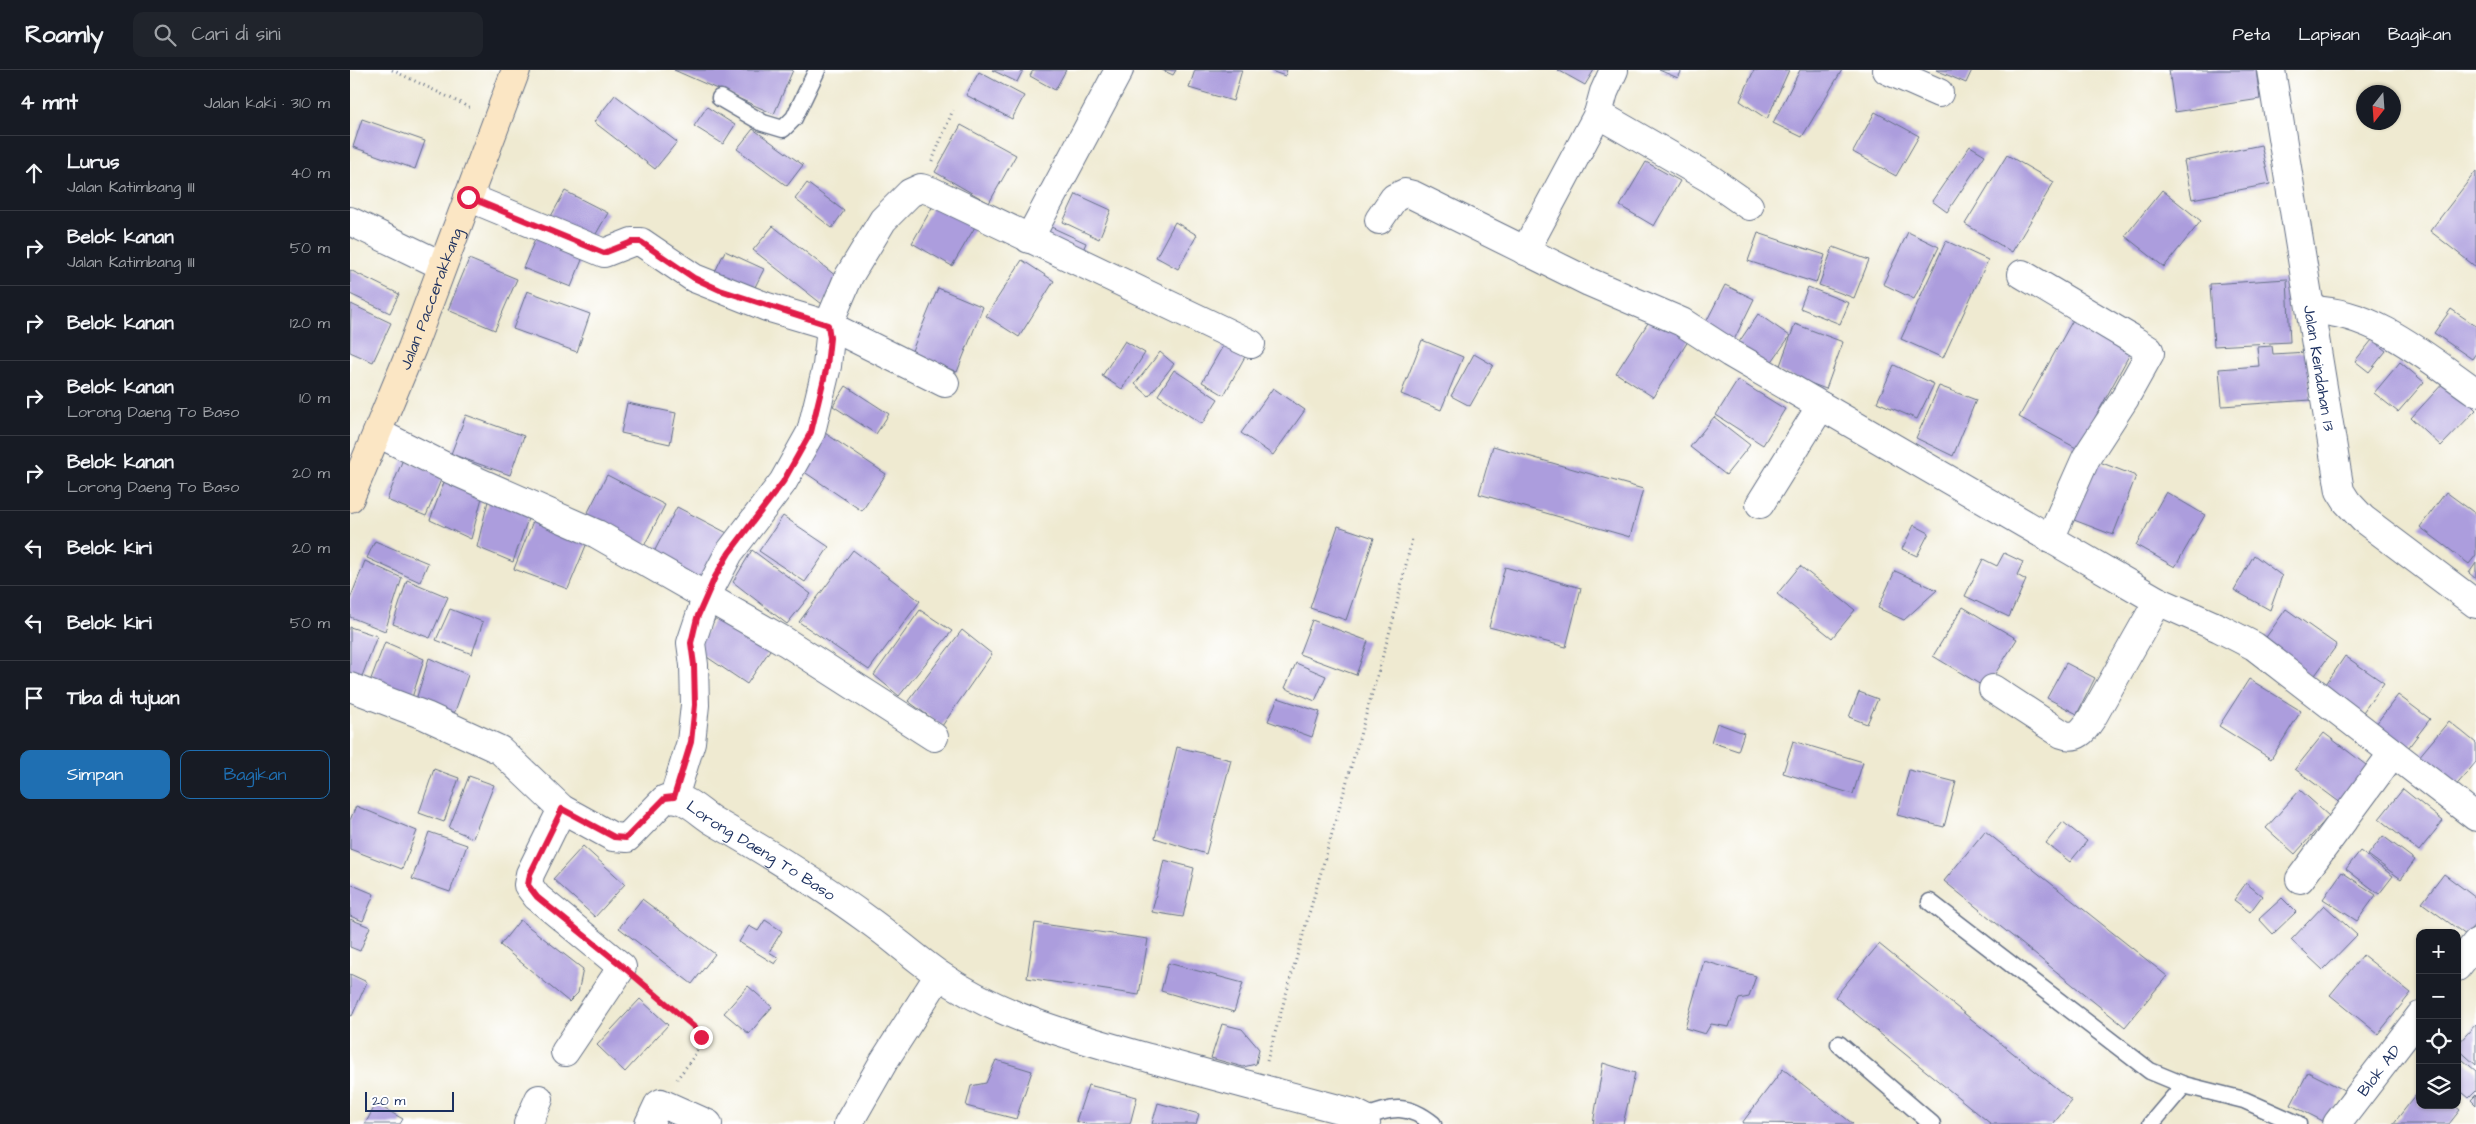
<!DOCTYPE html>
<html lang="id">
<head>
<meta charset="utf-8">
<style>
  body { margin:0; font-family:"Architects Daughter",sans-serif; background:#20242c; color:#f1f3f6 }
  .controls { position:absolute; right:15px; bottom:15px; display:grid; overflow:hidden; border-radius:10px; box-shadow:0 1px 4px #0004 }
  .controls button { width:45px; height:45px; display:grid; place-items:center; padding:0; border:0; border-bottom:1px solid #363941; background:#171b24; color:#f1f3f6; font:25px sans-serif }
  .compass { position:absolute; left:2006px; top:15px; width:45px; height:45px; border-radius:50%; background:#171b24; box-shadow:0 1px 4px #0004; rotate:197deg }
  .scale { position:absolute; left:15px; bottom:12px; width:89px; box-sizing:border-box; padding-left:5px; border:2px solid #1b2f5e; border-top:0; font-size:14px; line-height:18px; white-space:nowrap; color:#1b2f5e; -webkit-text-stroke:4px #fff; paint-order:stroke }
  .stop { position:absolute; width:15px; height:15px; margin:-11px; border:4px solid #e11d48; border-radius:50%; background:#fff }
  .stop.end { background:#e11d48; border-color:#fff; box-shadow:0 1px 5px #0008 }
  .list { margin:0; padding:0; list-style:none }
  h2 { display:flex; justify-content:space-between; align-items:center; height:65px; margin:0; padding:0 20px; font-size:21px }
  h2 small { font-size:16px; font-weight:400; color:#9ea1a6 }
  .list li { display:grid; grid-template-columns:32px 1fr auto; gap:15px; align-items:center; box-sizing:border-box; height:75px; padding:0 20px; border-top:1px solid #363941 }
  .list b { display:block; font-size:19px; white-space:nowrap }
  .list p { margin:0; font-size:16px; white-space:nowrap; color:#9ea1a6 }
  .list em { font-size:16px; font-style:normal; color:#9ea1a6 }
  .actions { display:flex; gap:10px; padding:15px 20px }
  .actions a { flex:1; padding:11px 0; border:1px solid #1f6fb2; border-radius:10px; text-align:center; font-size:18px; color:#1f6fb2 }
  .actions .main { background:#1f6fb2; color:#fff }
  .icon { flex:none; width:28px; height:28px; fill:none; stroke:currentColor; stroke-width:2; stroke-linecap:round; stroke-linejoin:round }
  .map { position:relative; flex:none; width:2126px; height:1054px; overflow:hidden }
  header { display:flex; align-items:center; gap:30px; box-sizing:border-box; height:70px; padding:0 25px; background:#171b24; border-bottom:1px solid #363941 }
  header strong { font-size:24px }
  nav { display:flex; gap:28px; margin-inline-start:auto; font-size:18px }
  .search { width:350px; height:45px; background:#20242c; display:flex; align-items:center; gap:12px; box-sizing:border-box; padding:0 18px; border-radius:10px; color:#9ea1a6; font-size:19px }
  main { display:flex }
  aside { flex:1; background:#171b24 }
  .map>svg:first-child { display:block }
</style>
</head>
<body>
<header>
<strong>Roamly</strong>
<div class="search"><svg class="icon" aria-label="search" viewBox="0 0 24 24"><circle cx="10" cy="10" r="6"/><path d="M15 15l6 6"/></svg>Cari di sini</div>
<nav><a>Peta</a><a>Lapisan</a><a>Bagikan</a></nav>
</header>
<main>
<aside>
<h2>4 mnt<small>Jalan kaki · 310 m</small></h2>
<ul class="list">
<li><svg class="icon" aria-label="ahead" viewBox="0 0 24 24"><path d="M12 20V5M6 11l6-6 6 6"/></svg><div><b>Lurus</b><p>Jalan Katimbang III</p></div><em>40 m</em></li>
<li><svg class="icon" aria-label="right" viewBox="0 0 24 24"><path d="M7 20v-9h11M14 6l5 5-5 5"/></svg><div><b>Belok kanan</b><p>Jalan Katimbang III</p></div><em>50 m</em></li>
<li><svg class="icon" aria-label="right" viewBox="0 0 24 24"><path d="M7 20v-9h11M14 6l5 5-5 5"/></svg><div><b>Belok kanan</b></div><em>120 m</em></li>
<li><svg class="icon" aria-label="right" viewBox="0 0 24 24"><path d="M7 20v-9h11M14 6l5 5-5 5"/></svg><div><b>Belok kanan</b><p>Lorong Daeng To Baso</p></div><em>10 m</em></li>
<li><svg class="icon" aria-label="right" viewBox="0 0 24 24"><path d="M7 20v-9h11M14 6l5 5-5 5"/></svg><div><b>Belok kanan</b><p>Lorong Daeng To Baso</p></div><em>20 m</em></li>
<li><svg class="icon" aria-label="left" viewBox="0 0 24 24"><path d="M17 20v-9H6M10 6l-5 5 5 5"/></svg><div><b>Belok kiri</b></div><em>20 m</em></li>
<li><svg class="icon" aria-label="left" viewBox="0 0 24 24"><path d="M17 20v-9H6M10 6l-5 5 5 5"/></svg><div><b>Belok kiri</b></div><em>50 m</em></li>
<li><svg class="icon" aria-label="arrive" viewBox="0 0 24 24"><path d="M6 21V4h12l-3 4 3 4H6"/></svg><div><b>Tiba di tujuan</b></div></li>
</ul>
<div class="actions"><a class="main">Simpan</a><a>Bagikan</a></div>
</aside>
<div class="map">
<svg width="2126" height="1054" viewBox="0 0 2126 1054">
  <rect width="100%" height="100%" fill="#fff"/>
  <filter id="ink" filterUnits="userSpaceOnUse"><feTurbulence type="fractalNoise" baseFrequency=".02" numOctaves="2"/><feDisplacementMap in="SourceGraphic" scale="10" xChannelSelector="R" yChannelSelector="G"/><feConvolveMatrix kernelMatrix="1 2 1 2 8 2 1 2 1" color-interpolation-filters="sRGB"/></filter>
  <filter id="wash" filterUnits="userSpaceOnUse"><feTurbulence type="fractalNoise" baseFrequency=".0096" numOctaves="4" result="noise"/><feDisplacementMap in="SourceGraphic" scale="20" xChannelSelector="R" yChannelSelector="G"/><feGaussianBlur stdDeviation="1.12" result="paint"/><feColorMatrix in="noise" values="0 0 0 0 0 0 0 0 0 0 0 0 0 0 0 0 0 1.4 0 .05"/><feComposite in="paint" operator="in"/></filter>
  <g filter="url(#wash)">
    <rect width="100%" height="100%" fill="#efead1"/>
    <g id="blocks">
      <g fill="#ac9ddd">
        <path d="M324,0h119l-19,44z"/>
        <path d="M642,0h31l-6,12z"/>
        <path d="M683,0h33l-11,20 -25,-14z"/>
        <path d="M812,0h14l-3,5z"/>
        <path d="M845,0h47l-9,31 -44,-13z"/>
        <path d="M918,0h19l-2,6z"/>
        <path d="M1208,0h36l-9,15z"/>
        <path d="M1309,0h23l-4,8z"/>
        <path d="M1404,0h35l-22,49 -27,-18z"/>
        <path d="M1450,0h42l-40,67 -29,-14z"/>
        <path d="M1586,0h36l-6,13z"/>
        <path d="M1819,0h87l4,29 -85,13z"/>
        <path d="M629,2l45,24 -12,23 -46,-24z"/>
        <path d="M265,25l62,47 -22,27 -61,-47z"/>
        <path d="M357,37l28,18 -12,19 -29,-18z"/>
        <path d="M1525,42l44,24 -23,40 -43,-24z"/>
        <path d="M12,49l63,22 -10,28 -62,-22z"/>
        <path d="M611,55l55,30 -27,48 -54,-31z"/>
        <path d="M403,59l50,36 -16,21 -50,-37z"/>
        <path d="M1911,75l9,39 -78,15 -8,-38z"/>
        <path d="M1620,76l15,9 -38,57 -15,-11z"/>
        <path d="M1657,85l47,27 -42,70 -47,-28z"/>
        <path d="M1296,92l34,19 -26,45 -34,-20z"/>
        <path d="M2126,101v96l-46,-36z"/>
        <path d="M457,113l37,28 -12,17 -37,-29z"/>
        <path d="M1812,120l39,31 -37,46 -39,-31z"/>
        <path d="M215,121l43,22 -16,28 -42,-23z"/>
        <path d="M726,124l35,16 -12,29 -36,-17z"/>
        <path d="M584,134l41,23 -23,39 -40,-23z"/>
        <path d="M825,152l22,13 -19,34 -22,-12z"/>
        <path d="M423,156l68,54 -19,24 -69,-54z"/>
        <path d="M699,156l37,17 -6,14 -37,-16z"/>
        <path d="M1558,162l31,15 -25,52 -31,-15z"/>
        <path d="M1408,163l67,22 -9,28 -68,-22z"/>
        <path d="M187,165l47,20 -13,32 -48,-19z"/>
        <path d="M1596,171l42,19 -45,98 -42,-19z"/>
        <path d="M1483,177l36,13 -15,38 -35,-13z"/>
        <path d="M375,181l39,18 -14,28 -38,-19z"/>
        <path d="M119,189l48,20 -22,51 -47,-20z"/>
        <path d="M672,190l32,21 -35,56 -33,-21z"/>
        <path d="M0,200l49,24 -9,19 -40,-19z"/>
        <path d="M1937,209l3,63 -76,4 -4,-62z"/>
        <path d="M1375,215l29,14 -21,43 -30,-14z"/>
        <path d="M1458,217l41,16 -9,21 -40,-16z"/>
        <path d="M588,218l45,19 -26,65 -46,-19z"/>
        <path d="M177,221l63,23 -13,38 -64,-23z"/>
        <path d="M1,234l40,19 -18,39 -23,-10z"/>
        <path d="M2101,239l25,17v27l-4,6 -38,-26z"/>
        <path d="M1408,244l32,22 -22,31 -31,-22z"/>
        <path d="M1303,245l37,23 -37,59 -37,-24z"/>
        <path d="M1724,248l58,32 -54,99 -59,-32z"/>
        <path d="M1445,254l48,18 -17,47 -48,-18z"/>
        <path d="M877,269l21,12 -24,44 -22,-13z"/>
        <path d="M1072,270l41,17 -22,53 -40,-16z"/>
        <path d="M2022,270l14,11 -17,21 -14,-11z"/>
        <path d="M775,271l20,12 -23,36 -20,-13z"/>
        <path d="M1922,276l1,8 34,-2 4,48 -89,6 -3,-37 40,-3 -2,-19z"/>
        <path d="M810,282l14,12 -25,32 -14,-12z"/>
        <path d="M1124,284l19,11 -23,41 -19,-10z"/>
        <path d="M2050,292l24,20 -26,30 -24,-19z"/>
        <path d="M1544,295l40,19 -17,35 -40,-17z"/>
        <path d="M824,300l44,29 -16,25 -44,-29z"/>
        <path d="M1388,310l47,29 -22,36 -47,-30z"/>
        <path d="M2096,310l30,30 -35,36 -30,-28z"/>
        <path d="M496,316l43,28 -13,20 -43,-28z"/>
        <path d="M1589,316l37,14 -23,56 -37,-18z"/>
        <path d="M923,318l32,22 -32,45 -32,-22z"/>
        <path d="M277,333l49,10 -6,31 -49,-11z"/>
        <path d="M116,345l58,21 -14,39 -59,-21z"/>
        <path d="M1364,347l36,28 -24,30 -36,-28z"/>
        <path d="M475,363l61,41 -24,37 -62,-42z"/>
        <path d="M1143,376l150,43 -13,48 -151,-43z"/>
        <path d="M53,389l40,16 -17,41 -39,-16z"/>
        <path d="M1747,391l39,15 -23,59 -39,-15z"/>
        <path d="M257,405l58,30 -22,43 -58,-30z"/>
        <path d="M96,407l37,17 -12,45 -41,-19z"/>
        <path d="M1816,422l39,23 -30,52 -39,-22z"/>
        <path d="M2096,422l30,22v41l-7,9 -49,-37z"/>
        <path d="M139,427l41,16 -17,49 -36,-15z"/>
        <path d="M327,437l54,28 -29,47 -50,-26z"/>
        <path d="M185,446l52,27 -19,46 -54,-20z"/>
        <path d="M433,446l46,31 -24,35 -46,-31z"/>
        <path d="M1564,455l15,8 -12,23 -15,-7z"/>
        <path d="M988,456l36,12 -28,82 -36,-12z"/>
        <path d="M25,471l53,22 -8,19 -53,-24z"/>
        <path d="M402,480l59,44 -24,30 -54,-42z"/>
        <path d="M503,480l67,51 -51,69 -70,-48z"/>
        <path d="M1654,483l19,9 -6,13 9,5 -17,37 -44,-21 18,-37 14,7z"/>
        <path d="M1904,485l28,21 -12,34 -36,-20z"/>
        <path d="M15,491l37,17 -17,53 -35,-14v-18z"/>
        <path d="M2126,493v16l-7,-6z"/>
        <path d="M1450,496l55,44 -23,28 -55,-44z"/>
        <path d="M1155,497l76,21 -15,59 -77,-20z"/>
        <path d="M1545,501l42,19 -33,30 -26,-12z"/>
        <path d="M57,510l41,17 -18,41 -37,-14z"/>
        <path d="M1613,537l54,32 -31,49 -53,-32z"/>
        <path d="M100,539l33,13 -11,32 -36,-14z"/>
        <path d="M1936,539l51,36 -24,33 -51,-35z"/>
        <path d="M570,540l32,21 -53,65 -25,-21z"/>
        <path d="M370,542l52,35 -25,37 -52,-35z"/>
        <path d="M962,550l56,21 -12,34 -57,-21z"/>
        <path d="M0,557l27,9 -16,43 -11,-5z"/>
        <path d="M612,560l30,24 -50,72 -34,-25z"/>
        <path d="M35,572l39,17 -13,42 -42,-17z"/>
        <path d="M1995,586l39,27 -26,36 -38,-26z"/>
        <path d="M79,588l39,17 -14,39 -39,-11z"/>
        <path d="M946,593l30,13 -11,25 -30,-13z"/>
        <path d="M1716,593l29,15 -18,36 -30,-16z"/>
        <path d="M1899,609l52,32 -30,48 -52,-33z"/>
        <path d="M1509,622l19,7 -11,25 -18,-7z"/>
        <path d="M2048,625l32,24 -25,33 -32,-24z"/>
        <path d="M928,628l42,14 -8,25 -44,-16z"/>
        <path d="M2099,651l27,22v19l-22,26 -36,-30z"/>
        <path d="M1367,653l27,10 -6,18 -27,-9z"/>
        <path d="M1974,663l46,35 -28,36 -47,-35z"/>
        <path d="M1443,671l70,21 -10,32 -70,-21z"/>
        <path d="M827,677l54,13 -25,94 -51,-16z"/>
        <path d="M84,699l25,9 -15,44 -25,-9z"/>
        <path d="M1559,700l47,12 -12,45 -47,-12z"/>
        <path d="M119,706l25,9 -21,53 -24,-10z"/>
        <path d="M2053,719l40,32 -24,30 -40,-32z"/>
        <path d="M1950,720l29,26 -34,38 -29,-26z"/>
        <path d="M6,736l61,25 -15,38 -52,-20v-29z"/>
        <path d="M1713,752l24,19 -17,21 -24,-19z"/>
        <path d="M1635,761l182,145 -42,51 -181,-146z"/>
        <path d="M79,762l38,13 -17,47 -38,-13z"/>
        <path d="M2033,766l32,24 -14,19 -33,-24z"/>
        <path d="M233,776l42,38 -30,33 -42,-38z"/>
        <path d="M2010,781l33,25 -14,18 -33,-25z"/>
        <path d="M814,790l30,8 -11,49 -31,-5z"/>
        <path d="M1992,802l34,23 -19,26 -34,-22z"/>
        <path d="M2094,804l32,24v25l-10,12 -44,-32z"/>
        <path d="M1896,813l16,13 -12,16 -16,-12z"/>
        <path d="M0,814l24,10 -11,27 -13,-5z"/>
        <path d="M1932,828l14,14 -23,22 -14,-15z"/>
        <path d="M292,829l73,55 -23,30 -73,-56z"/>
        <path d="M1974,835l33,30 -34,35 -32,-30z"/>
        <path d="M0,849l20,8 -10,24 -10,-4z"/>
        <path d="M170,850l63,49 -5,24 -9,9 -69,-57z"/>
        <path d="M415,850l17,11 -13,21 10,6 -4,6 -36,-22 10,-16 9,5z"/>
        <path d="M685,853l113,16 -9,56 -112,-17z"/>
        <path d="M1529,874l193,157 -19,23h-62l-156,-127z"/>
        <path d="M2013,885l48,38 -33,41 -48,-39z"/>
        <path d="M1354,891l52,15 -7,21 -10,2 -10,28 -18,-3 -6,10 -20,-6z"/>
        <path d="M818,893l75,20 -9,29 -73,-21z"/>
        <path d="M0,904l17,8 -15,34 -2,-1z"/>
        <path d="M398,916l24,21 -23,27 -25,-21z"/>
        <path d="M290,929l28,26 -43,47 -28,-27z"/>
        <path d="M872,954l20,5 17,20 -3,15 -13,3 -32,-9z"/>
        <path d="M2126,954v41l-19,-17v-3z"/>
        <path d="M2107,985l19,16v20l-7,7 -12,-10z"/>
        <path d="M646,990l36,11 -16,48 -50,-13 5,-20 15,-3z"/>
        <path d="M1253,993l32,10 -12,51h-30z"/>
        <path d="M1433,999l70,55 -111,-1z"/>
        <path d="M1958,1002l36,18 -17,33 -36,-18z"/>
        <path d="M738,1015l49,12 -7,27h-45l-9,-3z"/>
        <path d="M2070,1020v15h34l6,5 -11,14h-56z"/>
        <path d="M2126,1025v10l-5,-5z"/>
        <path d="M808,1033l41,11 -3,10h-44z"/>
        <path d="M26,1034l27,15 -3,5h-35z"/>
      </g>
    </g>
  </g>
  <g filter="url(#ink)">
    <use href="#blocks" fill-opacity="0" stroke="#657086" stroke-width="1"/>
    <g fill="none" stroke-linecap="round" stroke-linejoin="round">
      <g stroke="#657086" stroke-width="19">
        <g id="service">
          <path d="M370,28l43,25 20,6 11,-11 23,-48"/>
          <path d="M1580,832l220,169 34,14 60,15 54,24"/>
          <path d="M1489,974l93,80"/>
          <path d="M1014,1048c28,-12 44,-14 69,6"/>
          <path d="M1801,1054l33,-39"/>
        </g>
      </g>
      <g stroke="#657086" stroke-width="30">
        <g id="minor">
          <path d="M1537,0l52,23"/>
          <path id="s1" d="M1921,0l69,421 7,11 16,17 113,85"/>
          <path d="M1248,44l111,64 40,28"/>
          <path d="M118,127l136,56 28,-11h9l53,36 73,29 61,18 117,58"/>
          <path d="M1029,150l15,-22 11,-5 8,2 176,87 93,40 48,31 428,248 61,27 35,18 222,171"/>
          <path d="M0,151l91,44"/>
          <path d="M679,169l90,-169"/>
          <path d="M1175,181l73,-137 6,-22 10,-22"/>
          <path d="M1672,204l113,67 14,9 1,3 -25,45 -39,60 -36,81"/>
          <path d="M1962,240c63,2 114,47 164,82"/>
          <path d="M28,363l74,37 145,64 189,108 148,95"/>
          <path d="M1410,434l61,-98"/>
          <path id="s2" d="M0,617l76,29 74,34 62,59 51,28 14,1 38,-39c20,-5 34,14 50,23 52,30 104,62 153,98 24,17 46,37 70,54 62,43 139,64 211,84 68,19 137,37 205,55l10,5 2,6"/>
          <path d="M1643,619l69,45c16,6 22,-4 30,-16l66,-117"/>
          <path d="M324,727l17,-55 4,-37 -1,-40 -3,-22 16,-48 22,-42 54,-71 28,-50 16,-66 3,-29 -2,-12 21,-49 34,-56 27,-27 11,-5 10,3 320,153"/>
          <path d="M212,739l-32,65 -2,11 9,12 85,70 -57,85"/>
          <path d="M1950,809l93,-126"/>
          <path d="M2107,897l19,-24"/>
          <path d="M178,1054l11,-25"/>
          <path d="M299,1054l9,-19 3,-2 47,21"/>
          <path d="M498,1054l36,-63 55,-86"/>
          <path id="s3" d="M1987,1054l83,-108"/>
        </g>
      </g>
      <g stroke="#657086" stroke-width="30">
        <g id="secondary">
          <path id="s4" d="M0,428l62,-150 104,-278"/>
        </g>
      </g>
      <g stroke="#657086" stroke-width="3" stroke-dasharray="1 4" stroke-linecap="butt">
        <path d="M42,0l79,38"/>
        <path d="M582,91l21,-51"/>
        <path d="M295,915l54,47c6,16 -14,35 -22,47"/>
        <path d="M917,991l126,-441 19,-81"/>
      </g>
      <use href="#service" stroke="#fff" stroke-width="16"/>
      <use href="#minor" stroke="#fff" stroke-width="28"/>
      <use href="#secondary" stroke="#fbe6c4" stroke-width="28"/>
    </g>
  </g>
  <g fill="none" stroke-linecap="round" stroke-linejoin="round" filter="url(#ink)">
    <path stroke="#e11d48" stroke-width="6" d="M118,127l136,56 28,-11h9l53,36 26,12 108,35 2,13 -3,28 -16,66 -28,50 -54,71 -14,24 -18,41 -6,25 3,22 1,40 -4,37 -17,55 -9,1 -39,40 -12,-1 -52,-28 -32,65 -2,11 9,12 84,68 79,67 1,5"/>
  </g>
  <g text-anchor="middle" stroke-width="4.5" stroke-linejoin="round" paint-order="stroke">
    <g font-size="16" fill="#1b2f5e" stroke="#fff">
      <text dy="6" stroke="none"><textPath href="#s4" startOffset="215">Jalan Paccerakkang</textPath></text>
      <text dy="6" stroke="none"><textPath href="#s1" startOffset="302">Jalan Keindahan 13</textPath></text>
      <text dy="6" stroke="none"><textPath href="#s2" startOffset="486">Lorong Daeng To Baso</textPath></text>
      <text dy="6" stroke="none"><textPath href="#s3" startOffset="68">Blok AD</textPath></text>
    </g>
  </g>
</svg>
<div class="controls">
<button>+</button>
<button>−</button>
<button><svg class="icon" aria-label="locate" viewBox="0 0 24 24"><circle cx="12" cy="12" r="6"/><path d="M12 2v4M12 18v4M2 12h4M18 12h4"/></svg></button>
<button><svg class="icon" aria-label="layers" viewBox="0 0 24 24"><path d="M12 4l9 5-9 5-9-5zM3 14l9 5 9-5"/></svg></button>
</div>
<svg class="compass" viewBox="-18 -18 36 36"><path d="M0-13l5 13h-10z" fill="#e53935"/><path d="M0 13l5-13h-10z" fill="#9ea1a6"/></svg>
<div class="scale">20 m</div>
<div class="stop" style="left:118px;top:127px"></div>
<div class="stop end" style="left:351px;top:967px"></div>
</div>
</main>
</body>
</html>
